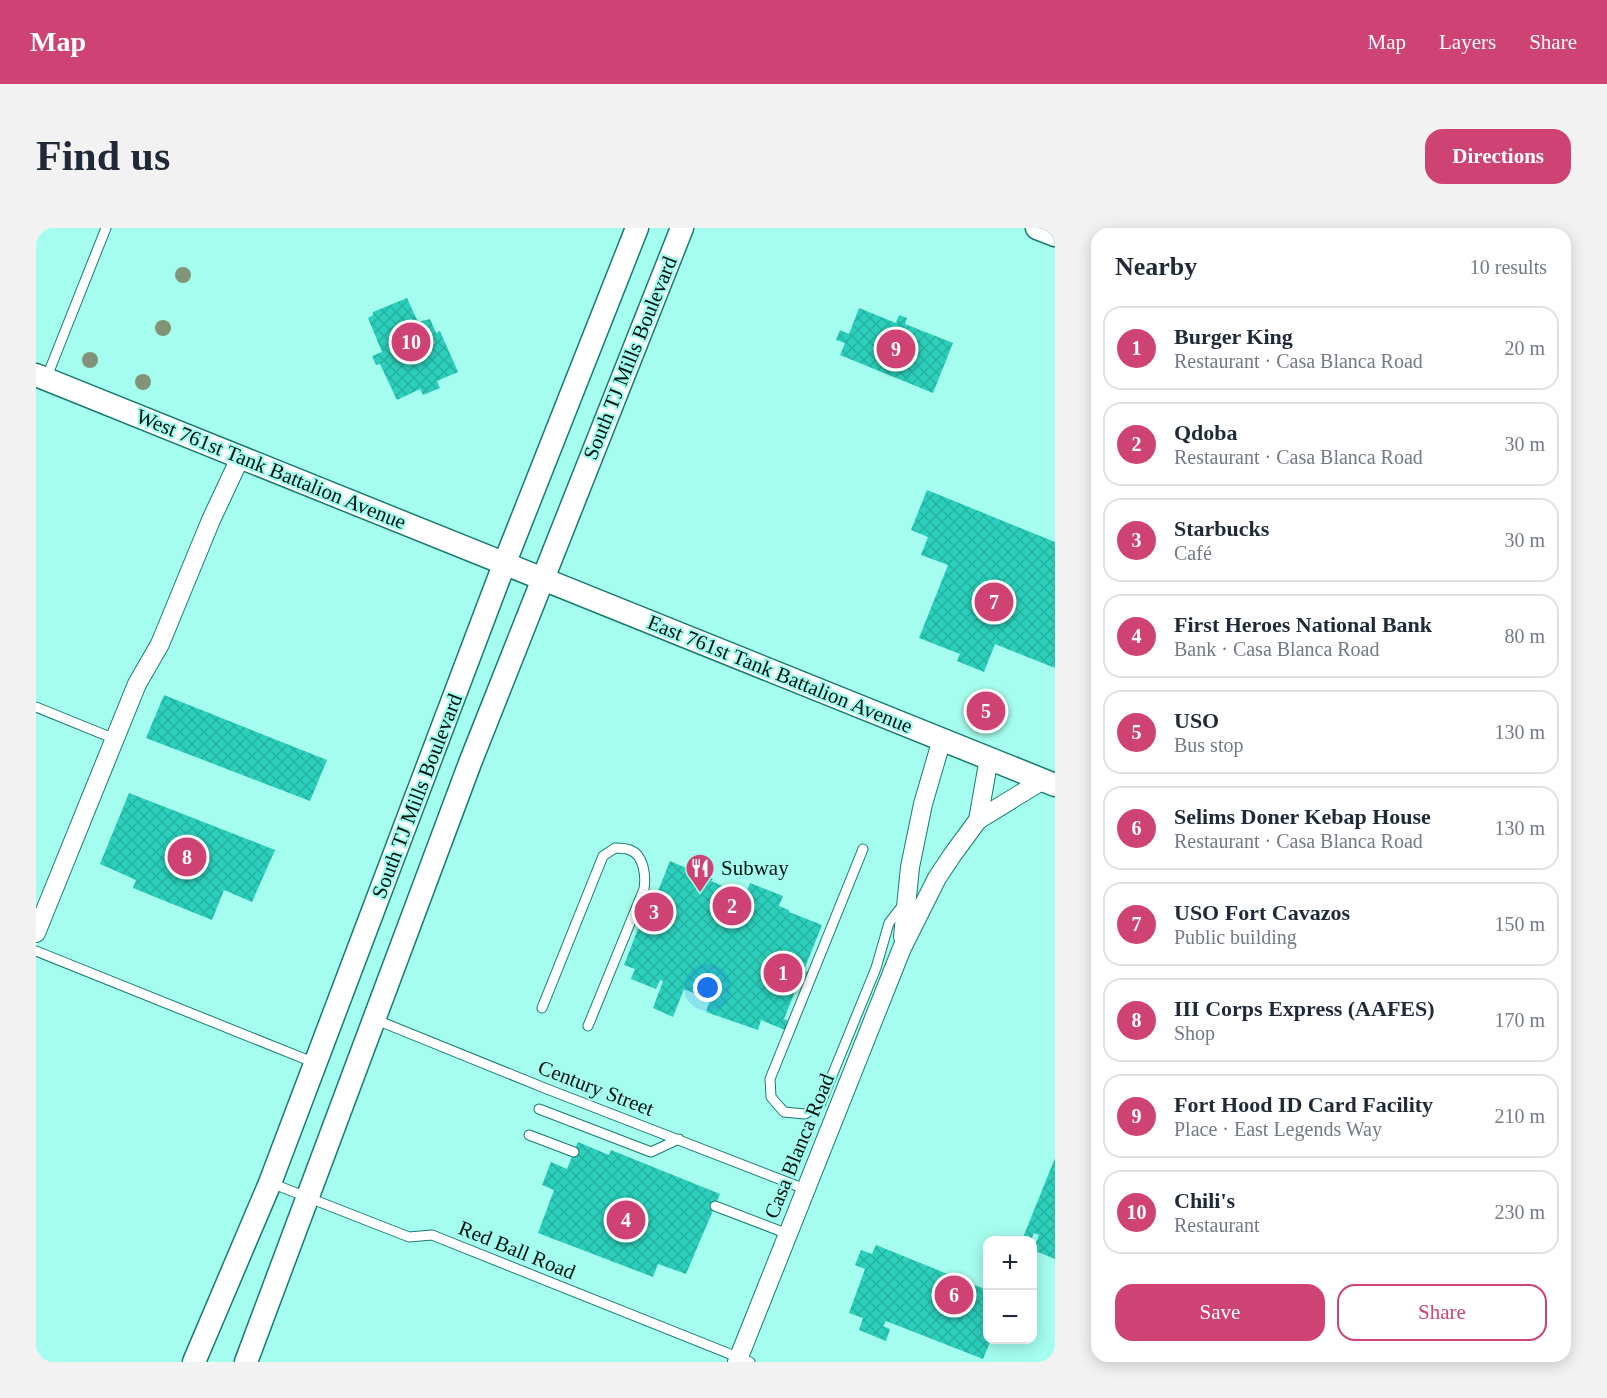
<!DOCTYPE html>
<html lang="en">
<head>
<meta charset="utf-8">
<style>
  body { margin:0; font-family:Georgia,serif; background:#f2f2f3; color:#1f2937 }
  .controls { position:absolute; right:18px; bottom:18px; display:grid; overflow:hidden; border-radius:12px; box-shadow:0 3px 15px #0003 }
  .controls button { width:54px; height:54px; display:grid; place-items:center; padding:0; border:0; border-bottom:2px solid #e0e1e3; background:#fff; color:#1f2937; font:30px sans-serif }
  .you { position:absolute; left:672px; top:760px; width:21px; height:21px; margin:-15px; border:4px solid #fff; border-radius:50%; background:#1a73e8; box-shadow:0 0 0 9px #1a73e833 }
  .badge { display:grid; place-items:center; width:39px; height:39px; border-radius:50%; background:#cf4274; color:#fff; font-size:20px; font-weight:700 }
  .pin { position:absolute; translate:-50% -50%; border:3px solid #fff; box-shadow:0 2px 6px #0006 }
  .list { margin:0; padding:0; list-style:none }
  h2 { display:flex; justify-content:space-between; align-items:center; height:78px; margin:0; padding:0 24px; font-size:26px }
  h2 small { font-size:20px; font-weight:400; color:#747a83 }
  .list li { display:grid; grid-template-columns:39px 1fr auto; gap:18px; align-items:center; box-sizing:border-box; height:84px; margin:0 12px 12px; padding:0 12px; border:2px solid #e0e1e3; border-radius:18px }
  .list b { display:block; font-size:22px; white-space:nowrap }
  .list p { margin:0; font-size:20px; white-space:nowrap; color:#747a83 }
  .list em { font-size:20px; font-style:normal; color:#747a83 }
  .actions { display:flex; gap:12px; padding:18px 24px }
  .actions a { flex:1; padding:14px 0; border:2px solid #cf4274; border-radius:18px; text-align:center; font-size:21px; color:#cf4274 }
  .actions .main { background:#cf4274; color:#fff }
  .map { position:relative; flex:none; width:1019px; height:1134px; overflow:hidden; border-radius:18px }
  header { display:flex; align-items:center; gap:36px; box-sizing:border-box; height:84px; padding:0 30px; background:#cf4274; color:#fff }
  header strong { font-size:28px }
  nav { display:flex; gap:33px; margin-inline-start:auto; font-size:21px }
  .intro { display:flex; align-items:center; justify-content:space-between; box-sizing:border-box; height:144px; padding:0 36px }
  h1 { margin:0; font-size:42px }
  .button { padding:15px 27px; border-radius:18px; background:#cf4274; color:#fff; font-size:21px; font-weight:700 }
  main { display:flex; gap:36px; padding:0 36px }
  aside { flex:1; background:#fff; border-radius:18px; box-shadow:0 3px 15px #0003 }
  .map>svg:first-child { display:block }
</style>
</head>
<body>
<header>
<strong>Map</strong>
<nav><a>Map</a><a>Layers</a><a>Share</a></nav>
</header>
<div class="intro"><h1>Find us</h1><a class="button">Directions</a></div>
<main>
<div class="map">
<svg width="1019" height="1134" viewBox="0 0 1019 1134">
  <defs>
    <pattern id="building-cross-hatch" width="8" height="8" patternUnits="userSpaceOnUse" patternTransform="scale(1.5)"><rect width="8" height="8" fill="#2bcfbb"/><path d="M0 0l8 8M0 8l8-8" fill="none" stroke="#25b1a0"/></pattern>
  </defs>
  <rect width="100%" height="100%" fill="#a4fdee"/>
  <g fill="url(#building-cross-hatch)">
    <path d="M371,70l11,24 12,-3 6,14 4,-2 18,41 -21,9 3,7 -17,7 -3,-6 -23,11 -17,-36 -4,1 -4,-9 10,-4 -14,-34 5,-3v-3z"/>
    <path d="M823,80l37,15 3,-8 8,3 -2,6 48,19 -20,50 -93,-38 5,-12 -9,-3 4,-10 9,4z"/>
    <path d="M891,262l128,52v126l-60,-24 -11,28 -27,-11 3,-7 -41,-16 29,-73 -27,-10 7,-18 -17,-7z"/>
    <path d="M128,467l163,65 -17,41 -164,-63z"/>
    <path d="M93,565l146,57 -23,52 -28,-12 -12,30 -79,-32 3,-8 -36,-16z"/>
    <path d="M634,633l21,9 1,-3 7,3v1l14,8 -2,2 23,10 1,-2 11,4 4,-10 33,13 -4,10 10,4v2l33,13 -18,45 4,2 -3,9 -5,-2 -16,40 5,2 -4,9 -24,-10 -3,10 -52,-18 4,-12 -26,-11 -11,28 -20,-9 10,-27 -3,-1 -4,9 -25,-10 4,-10 -11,-4 19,-49 -4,-1 4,-11 4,1 4,-11 5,2z"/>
    <path d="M542,914l31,13 2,-5 109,44 -34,80 -28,-10 -5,13 -115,-44 16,-43 -12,-5 9,-23 16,7z"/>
    <path d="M1019,930v101l-22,-9 6,-15 -5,-2 -3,7h-9z"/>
    <path d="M840,1017l111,45v50h4l-8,19 -97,-38 -3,5 7,3 -4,12 -27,-11 4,-12 -14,-5 16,-44 -10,-4 6,-15 11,4z"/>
  </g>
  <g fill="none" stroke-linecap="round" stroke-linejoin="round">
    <g stroke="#177b6f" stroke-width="11">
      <g id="service">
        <path d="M10,151l60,-151"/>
        <path d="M0,479l79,32"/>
        <path d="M827,621l-93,230 1,18 13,15 21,2 15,-9 56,-137 13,-45 14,-18"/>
        <path d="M0,723l279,112"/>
        <path d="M506,780l61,-152 12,-8c4,0 11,0 15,2 14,5 16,26 14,39l-56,137"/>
        <path d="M338,791l173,70 258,100"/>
        <path d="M503,881l112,43 28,-13"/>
        <path d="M493,907l45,17"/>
        <path d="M235,955l138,54 23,-2 318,127"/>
        <path d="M679,978l73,28"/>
      </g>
    </g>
    <g stroke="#177b6f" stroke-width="20">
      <g id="minor">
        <path d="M942,592l65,-40"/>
        <path d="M0,705l101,-249 23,-40 51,-124 29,-62"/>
        <path d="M867,709l7,-70 13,-63 19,-65"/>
        <path d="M701,1134l165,-414 35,-70 16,-24 25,-34 11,-62"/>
      </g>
    </g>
    <g stroke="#177b6f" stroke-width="25">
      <g id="tertiary">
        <path d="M1001,0l18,7"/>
        <path d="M0,147l1019,410"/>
        <path d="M158,1134l76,-179 235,-621 132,-334"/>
        <path d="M210,1134l224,-599 212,-535"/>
      </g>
    </g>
    <use href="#service" stroke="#fff" stroke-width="9"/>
    <use href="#minor" stroke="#fff" stroke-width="18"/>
    <use href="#tertiary" stroke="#fff" stroke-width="22"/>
  </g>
  <g fill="#829478">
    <circle cx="147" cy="47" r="8"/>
    <circle cx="127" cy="100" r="8"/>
    <circle cx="54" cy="132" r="8"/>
    <circle cx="107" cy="154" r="8"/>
  </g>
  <defs>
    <g id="restaurant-pin" transform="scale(1.5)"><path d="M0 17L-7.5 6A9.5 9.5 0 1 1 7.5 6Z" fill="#cf4274" stroke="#a4fdee"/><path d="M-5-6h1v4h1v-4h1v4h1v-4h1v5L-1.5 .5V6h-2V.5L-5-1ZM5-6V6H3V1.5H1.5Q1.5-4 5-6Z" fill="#fff"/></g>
  </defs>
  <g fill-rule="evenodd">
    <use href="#restaurant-pin" x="664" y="640"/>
  </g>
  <g text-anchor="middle" stroke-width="4.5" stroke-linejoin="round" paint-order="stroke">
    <g font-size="21" fill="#00120e" stroke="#a4fdee">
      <text transform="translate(594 130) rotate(-68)" y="7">South TJ Mills Boulevard</text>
      <text transform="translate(235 241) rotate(22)" y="7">West 761st Tank Battalion Avenue</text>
      <text transform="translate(744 446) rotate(22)" y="7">East 761st Tank Battalion Avenue</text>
      <text transform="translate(381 568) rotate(-69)" y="7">South TJ Mills Boulevard</text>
      <text transform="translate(560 860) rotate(21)" y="7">Century Street</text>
      <text transform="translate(763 918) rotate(-68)" y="7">Casa Blanca Road</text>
      <text transform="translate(481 1022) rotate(22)" y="7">Red Ball Road</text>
    </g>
    <g font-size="21" fill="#00120e" stroke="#a4fdee" text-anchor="start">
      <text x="685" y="647">Subway</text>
    </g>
  </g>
</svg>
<div class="controls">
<button>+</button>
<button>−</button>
</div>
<div class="you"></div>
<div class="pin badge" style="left:747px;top:745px">1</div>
<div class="pin badge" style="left:696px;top:678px">2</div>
<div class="pin badge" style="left:618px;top:684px">3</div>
<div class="pin badge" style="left:590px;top:992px">4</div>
<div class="pin badge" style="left:950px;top:483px">5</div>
<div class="pin badge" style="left:918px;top:1067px">6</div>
<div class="pin badge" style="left:958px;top:374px">7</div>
<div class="pin badge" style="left:151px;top:629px">8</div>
<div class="pin badge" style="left:860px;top:121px">9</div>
<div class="pin badge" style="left:375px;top:114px">10</div>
</div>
<aside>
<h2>Nearby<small>10 results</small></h2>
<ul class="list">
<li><span class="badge">1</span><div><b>Burger King</b><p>Restaurant · Casa Blanca Road</p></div><em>20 m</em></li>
<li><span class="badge">2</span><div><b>Qdoba</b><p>Restaurant · Casa Blanca Road</p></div><em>30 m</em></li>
<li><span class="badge">3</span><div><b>Starbucks</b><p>Café</p></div><em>30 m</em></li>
<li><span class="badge">4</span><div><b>First Heroes National Bank</b><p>Bank · Casa Blanca Road</p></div><em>80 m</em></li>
<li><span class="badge">5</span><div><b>USO</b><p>Bus stop</p></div><em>130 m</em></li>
<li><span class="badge">6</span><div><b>Selims Doner Kebap House</b><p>Restaurant · Casa Blanca Road</p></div><em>130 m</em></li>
<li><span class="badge">7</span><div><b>USO Fort Cavazos</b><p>Public building</p></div><em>150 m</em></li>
<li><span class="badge">8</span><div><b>III Corps Express (AAFES)</b><p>Shop</p></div><em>170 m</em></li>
<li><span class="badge">9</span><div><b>Fort Hood ID Card Facility</b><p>Place · East Legends Way</p></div><em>210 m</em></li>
<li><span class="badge">10</span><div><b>Chili's</b><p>Restaurant</p></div><em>230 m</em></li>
</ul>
<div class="actions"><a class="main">Save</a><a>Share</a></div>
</aside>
</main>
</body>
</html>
